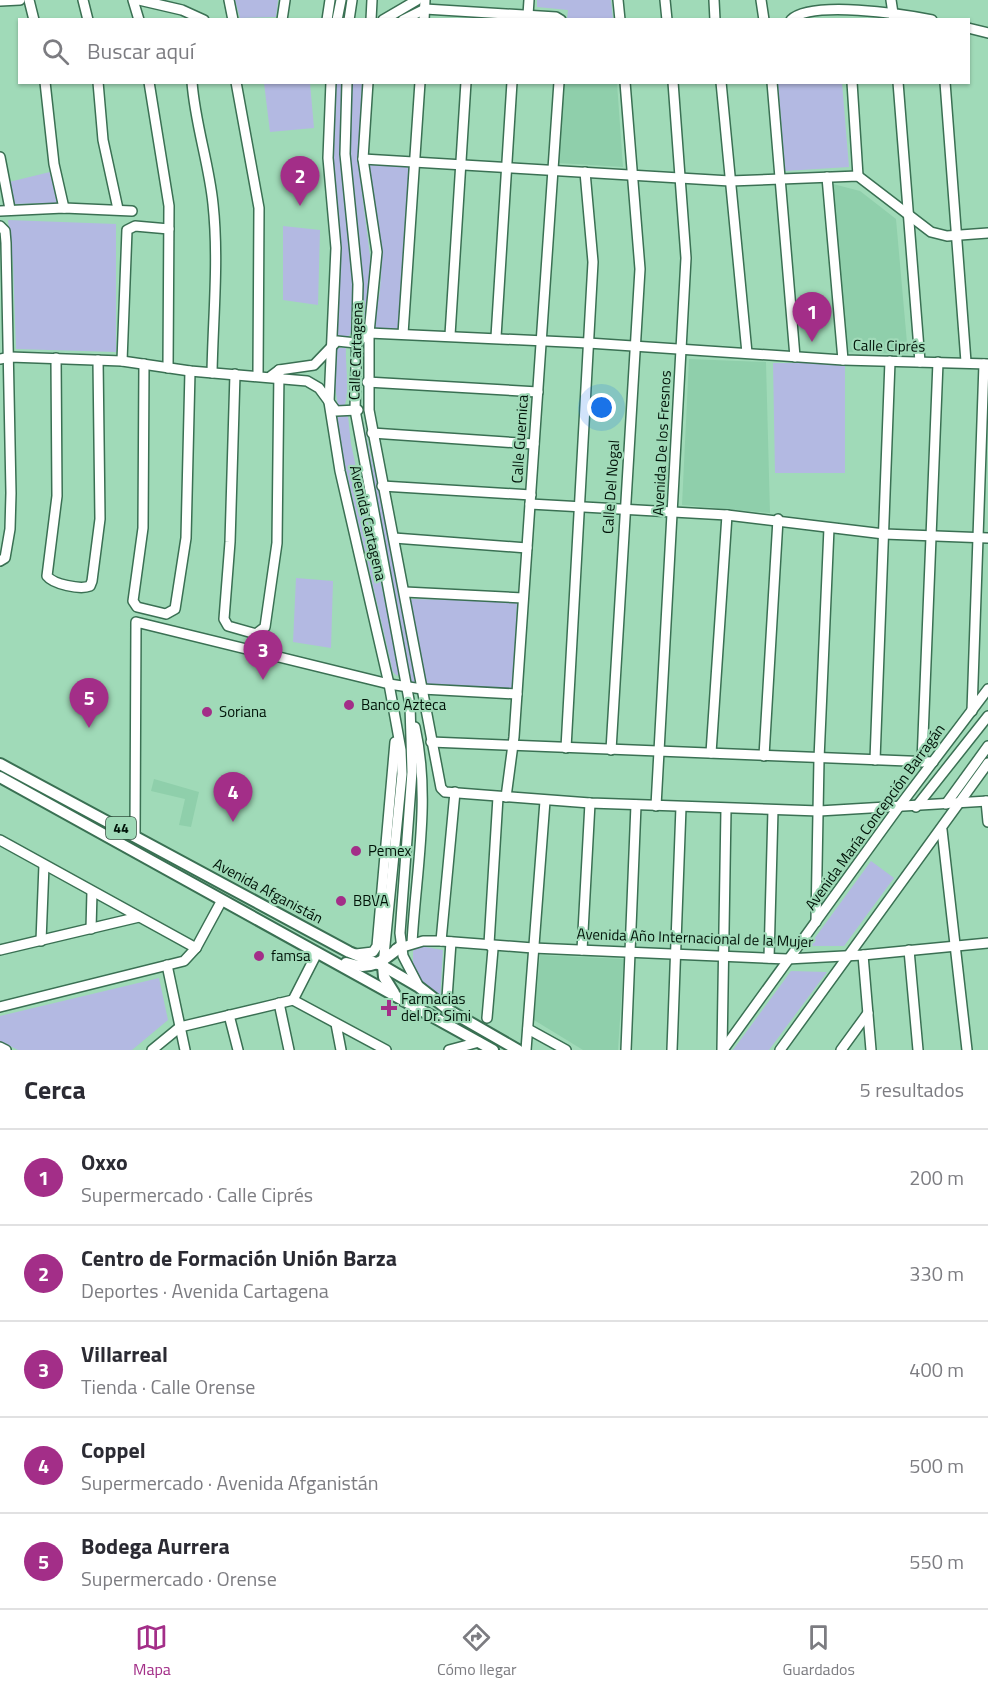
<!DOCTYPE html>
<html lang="es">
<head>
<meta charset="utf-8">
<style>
  body { margin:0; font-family:"Titillium Web",sans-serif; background:#f2f2f3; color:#2b2b33 }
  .you { position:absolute; left:602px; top:408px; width:21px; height:21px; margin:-15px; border:4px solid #fff; border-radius:50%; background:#1a73e8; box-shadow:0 0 0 9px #1a73e833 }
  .badge { display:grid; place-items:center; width:39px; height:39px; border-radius:50%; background:#a32e88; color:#fff; font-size:20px; font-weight:700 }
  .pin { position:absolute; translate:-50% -50px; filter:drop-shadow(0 2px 3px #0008) }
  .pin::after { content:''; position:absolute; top:32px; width:21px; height:18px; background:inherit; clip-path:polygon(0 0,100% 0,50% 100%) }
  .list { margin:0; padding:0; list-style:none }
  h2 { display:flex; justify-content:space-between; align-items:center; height:78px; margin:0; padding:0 24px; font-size:26px }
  h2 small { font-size:20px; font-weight:400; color:#7c7c81 }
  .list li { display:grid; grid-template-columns:39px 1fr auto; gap:18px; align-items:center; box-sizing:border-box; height:96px; padding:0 24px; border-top:2px solid #e1e1e2 }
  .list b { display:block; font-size:22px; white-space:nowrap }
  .list p { margin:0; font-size:20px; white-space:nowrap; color:#7c7c81 }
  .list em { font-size:20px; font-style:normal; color:#7c7c81 }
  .icon { flex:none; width:33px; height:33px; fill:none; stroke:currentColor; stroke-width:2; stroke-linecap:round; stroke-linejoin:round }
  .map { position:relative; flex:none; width:988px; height:1050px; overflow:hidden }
  .search { position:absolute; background:#fff; box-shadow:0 2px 4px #0004; left:18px; right:18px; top:18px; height:66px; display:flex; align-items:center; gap:15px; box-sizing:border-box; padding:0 21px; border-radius:0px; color:#7c7c81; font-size:22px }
  .sheet { height:558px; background:#fff }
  nav { display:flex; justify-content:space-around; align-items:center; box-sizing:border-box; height:84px; border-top:2px solid #e1e1e2; background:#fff; font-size:16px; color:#7c7c81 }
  nav a { display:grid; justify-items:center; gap:3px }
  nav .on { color:#a32e88 }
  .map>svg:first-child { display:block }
</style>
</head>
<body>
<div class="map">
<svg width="988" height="1050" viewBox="0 0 988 1050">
  <rect width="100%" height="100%" fill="#a0dab8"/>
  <g fill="#8fcfab">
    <path d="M563,83h54l6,84 -65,-4z"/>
    <path d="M833,184l27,7 36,28 12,135 -64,-2z"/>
    <path d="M689,359l77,3 4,151 -88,-8z"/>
    <path d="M154,779l45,13 -8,35 -12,-2 6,-26 -34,-8z"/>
    <path d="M540,955l84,4 -6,91h-35l-49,-30z"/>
  </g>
  <g fill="#b3b9e2">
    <path d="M235,0h43l-2,17 -36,1z"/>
    <path d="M537,0h74l2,19h-46l1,-9 -31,-3z"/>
    <path d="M342,82v89l11,110 -2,52 -4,5 -10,-2 -3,-5 -2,-174 3,-74z"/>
    <path d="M264,83h46l4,45 -44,4z"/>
    <path d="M349,83h13l-3,86 13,102 -7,56h-7l-10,-171z"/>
    <path d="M778,83h64l7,84 -64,4z"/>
    <path d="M369,164l40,2 -11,164 -26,-1 8,-38 2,-37z"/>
    <path d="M50,172l7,31 -44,1 -4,-22z"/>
    <path d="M8,220l108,4v128l-100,-3 -3,-85z"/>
    <path d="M283,226l37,4 -2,75 -35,-5z"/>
    <path d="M337,348h9c-1,16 5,50 -3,60l-5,-1 -3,-21z"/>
    <path d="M773,363h72v110h-70z"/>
    <path d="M348,416l3,28 49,228 -3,4 -4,-4 -51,-219 -5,-36z"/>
    <path d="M356,416l6,1 27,118 28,148h-5l-13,-54z"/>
    <path d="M296,578l37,3 -2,67 -38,-6z"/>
    <path d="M408,599l109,2 -4,90 -90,-4z"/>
    <path d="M871,861l23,17 -50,68h-35z"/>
    <path d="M419,946l24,4 -3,51 -27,-25v-25z"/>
    <path d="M791,971l36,1 -58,78h-36z"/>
    <path d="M159,978l9,42 -36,30h-114l-18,-9v-25z"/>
  </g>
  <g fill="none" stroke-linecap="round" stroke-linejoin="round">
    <g stroke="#3a7053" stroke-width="12">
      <g id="minor">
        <path d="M29,0l5,20"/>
        <path d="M83,0l5,20"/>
        <path d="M133,0l6,20"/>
        <path d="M139,0l43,10 22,10"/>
        <path d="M229,0l4,20"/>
        <path d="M618,0l2,20"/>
        <path d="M665,0l2,20"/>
        <path d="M714,0l1,20"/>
        <path d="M761,0l3,20"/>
        <path d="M891,0l3,20"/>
        <path d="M0,1l20,-1"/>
        <path d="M528,15l1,-15"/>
        <path d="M282,20l3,-20"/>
        <path d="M327,20l3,-20"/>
        <path d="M337,20l4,-20"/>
        <path d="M349,20l3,-20"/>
        <path d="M371,20l1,-20"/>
        <path d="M383,20l34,-20"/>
        <path d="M403,20l22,-11 131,8 5,3"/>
        <path d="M424,20l1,-20"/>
        <path d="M791,20c20,-20 112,-6 141,0"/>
        <path d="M968,28l20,5"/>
        <path d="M45,82l9,82 10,44"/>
        <path d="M98,82l5,58 15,69"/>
        <path d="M149,82l20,124 -1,162"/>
        <path d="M192,82c3,42 17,81 21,122 6,56 0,113 -1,169"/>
        <path d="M236,82l23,126 -1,167"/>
        <path d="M331,82l-3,76 8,90 -7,154 11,69 49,213 12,66 1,24 -19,191"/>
        <path d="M347,82l-2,72 13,130 -3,126 55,295 2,67 -12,161 3,23 15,29"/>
        <path d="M368,82l-5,77 14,93 -8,81v77l72,378 4,4 145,11 229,8 169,-10"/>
        <path d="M721,82l26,271"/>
        <path d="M772,82l23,275"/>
        <path d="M852,82l6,94"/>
        <path d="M898,82l22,280"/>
        <path d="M945,82l21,280"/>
        <path d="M0,157l10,52"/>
        <path d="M363,159l367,22 128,-5 73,56 16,4 41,-3"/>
        <path d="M827,177l16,183"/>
        <path d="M0,211l64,-3 68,3"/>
        <path d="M0,226l5,5 1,12 5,250 -1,36 -5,29 -5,3"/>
        <path d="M403,334l17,-252"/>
        <path d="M450,335l16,-253"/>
        <path d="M496,337l16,-255"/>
        <path d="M56,358l1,138 -10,80c6,8 33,14 43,10l2,-5 8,-62 -2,-159"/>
        <path d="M0,359l10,-2 112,4 68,10 117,10 12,7 17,23 22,-1"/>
        <path d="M122,361l5,-131 8,-4 34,3"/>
        <path d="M144,364l-1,164 -10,73 4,6 29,7 9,-5 11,-71 4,-167"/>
        <path d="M235,374l-5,168 -6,77 4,7 28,8 9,-7 12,-84 2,-173"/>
        <path d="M271,376l8,-6 35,-5 23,-24 19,2 13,-10 219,10 255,17 145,4"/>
        <path d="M367,382l171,10"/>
        <path d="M372,433l162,11"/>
        <path d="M382,486l149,9"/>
        <path d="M530,504l197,11 157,19 104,4"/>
        <path d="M394,538l133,10"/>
        <path d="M405,592l118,6"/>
        <path d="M972,711l12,-347"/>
        <path d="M431,742l502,20"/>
        <path d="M566,748l27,-486 -8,-90"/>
        <path d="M611,750l29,-481 -15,-187"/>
        <path d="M711,753l16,-238"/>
        <path d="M764,756l14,-237"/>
        <path d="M875,760l15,-399"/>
        <path d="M922,762l16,-400"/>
        <path d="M506,797l8,-60 45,-655"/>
        <path d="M986,801l2,21"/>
        <path d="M946,804l42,-58"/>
        <path d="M656,806l30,-548 -13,-176"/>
        <path d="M916,807l72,-91"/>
        <path d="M942,830l25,220"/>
        <path d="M135,835l1,-213 253,62 33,5 95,5"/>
        <path d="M0,840l196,108"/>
        <path d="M816,922l3,-163 10,-231"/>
        <path d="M91,929l1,-37"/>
        <path d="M41,941l3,-76"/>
        <path d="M441,941l14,-149"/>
        <path d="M412,943c4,-72 19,-145 3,-216"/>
        <path d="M396,949l27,-8h18l92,7 254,11 76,-4 125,-12"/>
        <path d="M0,950l139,-33"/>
        <path d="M582,950l8,-147"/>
        <path d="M909,950l9,100"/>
        <path d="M356,954l17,-2 4,-6 18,-204"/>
        <path d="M863,955l8,95"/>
        <path d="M769,958l4,-148"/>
        <path d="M167,965l18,85"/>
        <path d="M447,998l4,-56"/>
        <path d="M293,1000l93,50"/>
        <path d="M293,1000l24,-47"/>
        <path d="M279,1003l10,47"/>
        <path d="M0,1007l184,-46 12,-13 26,-48"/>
        <path d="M229,1015l9,35"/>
        <path d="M487,1018l6,-69 -4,-5 9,-147"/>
        <path d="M336,1024l5,26"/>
        <path d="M528,1029l38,21"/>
        <path d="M0,1047l6,3"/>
        <path d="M152,1050l28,-23 113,-27"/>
        <path d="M449,1050l30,-8"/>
        <path d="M526,1050l19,-249"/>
        <path d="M626,1050l10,-245"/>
        <path d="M672,1050l9,-243"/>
        <path d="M722,1050l4,-241"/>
        <path d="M723,1050l175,-242 90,-119"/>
        <path d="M780,1050l208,-287"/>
        <path d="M841,1050l27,-37"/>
      </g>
    </g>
    <g stroke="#3a7053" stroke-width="14">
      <g id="major">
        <path d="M0,764l349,188 34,14 36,21 31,24 68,39"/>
        <path d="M0,777l493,273"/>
        <path d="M346,963c24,8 37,-1 55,-17"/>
        <path d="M383,966l1,11 10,16"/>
      </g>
    </g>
    <use href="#minor" stroke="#fff" stroke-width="9"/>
    <use href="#major" stroke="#fff" stroke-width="10"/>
  </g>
  <g fill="#a32e88" stroke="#a0dab8" stroke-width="2">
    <circle cx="349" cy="705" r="6"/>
    <circle cx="207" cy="712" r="6"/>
    <circle cx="356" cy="851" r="6"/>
    <circle cx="341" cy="901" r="6"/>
    <circle cx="259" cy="956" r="6"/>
    <path d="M386 999h6v6h6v6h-6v6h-6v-6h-6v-6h6z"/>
  </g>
  <g text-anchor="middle" stroke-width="4.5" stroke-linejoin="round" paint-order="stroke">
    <rect fill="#a0dab8" stroke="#304f3d" stroke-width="1.5" x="106" y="817" width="30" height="22" rx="4.5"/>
    <g font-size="14" font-weight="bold" fill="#001308">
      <text x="121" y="833">44</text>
    </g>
    <g font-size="15" fill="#001308" stroke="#a0dab8">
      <text transform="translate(889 346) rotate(1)" y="5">Calle Ciprés</text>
      <text transform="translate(356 351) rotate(-88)" y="5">Calle Cartagena</text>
      <text transform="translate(520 439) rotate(-86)" y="5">Calle Guernica</text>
      <text transform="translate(662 443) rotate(-87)" y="5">Avenida De los Fresnos</text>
      <text transform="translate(611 487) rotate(-86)" y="5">Calle Del Nogal</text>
      <text transform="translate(368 523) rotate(77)" y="5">Avenida Cartagena</text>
      <text transform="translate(875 817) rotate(-54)" y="5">Avenida María Concepción Barragán</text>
      <text transform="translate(268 891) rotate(28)" y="5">Avenida Afganistán</text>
      <text transform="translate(695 938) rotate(2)" y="5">Avenida Año Internacional de la Mujer</text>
    </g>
    <g font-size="15" fill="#001308" stroke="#a0dab8" text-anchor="start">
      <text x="361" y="710">Banco Azteca</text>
      <text x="219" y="717">Soriana</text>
      <text x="368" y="856">Pemex</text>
      <text x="353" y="906">BBVA</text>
      <text x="271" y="961">famsa</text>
      <text x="401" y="1004">Farmacias<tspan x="401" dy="17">del Dr. Simi</tspan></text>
    </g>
  </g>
</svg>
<div class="you"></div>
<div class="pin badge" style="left:812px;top:342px">1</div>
<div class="pin badge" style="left:300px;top:206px">2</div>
<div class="pin badge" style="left:263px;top:680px">3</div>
<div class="pin badge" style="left:233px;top:822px">4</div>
<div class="pin badge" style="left:89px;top:728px">5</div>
<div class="search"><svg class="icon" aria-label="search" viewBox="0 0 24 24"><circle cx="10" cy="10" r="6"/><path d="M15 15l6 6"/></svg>Buscar aquí</div>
</div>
<section class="sheet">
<h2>Cerca<small>5 resultados</small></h2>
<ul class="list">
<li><span class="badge">1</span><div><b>Oxxo</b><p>Supermercado · Calle Ciprés</p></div><em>200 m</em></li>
<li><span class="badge">2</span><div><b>Centro de Formación Unión Barza</b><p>Deportes · Avenida Cartagena</p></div><em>330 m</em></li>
<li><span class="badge">3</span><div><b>Villarreal</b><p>Tienda · Calle Orense</p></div><em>400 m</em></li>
<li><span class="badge">4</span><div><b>Coppel</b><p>Supermercado · Avenida Afganistán</p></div><em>500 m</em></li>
<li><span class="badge">5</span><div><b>Bodega Aurrera</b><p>Supermercado · Orense</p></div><em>550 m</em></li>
</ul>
</section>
<nav>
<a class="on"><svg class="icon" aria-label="map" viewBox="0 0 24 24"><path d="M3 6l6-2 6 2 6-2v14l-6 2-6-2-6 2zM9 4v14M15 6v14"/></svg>Mapa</a>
<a><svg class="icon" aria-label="directions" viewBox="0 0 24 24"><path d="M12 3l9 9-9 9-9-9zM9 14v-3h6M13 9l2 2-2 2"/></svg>Cómo llegar</a>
<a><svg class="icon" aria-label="saved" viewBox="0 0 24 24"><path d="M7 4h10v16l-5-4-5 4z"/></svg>Guardados</a>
</nav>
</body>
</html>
